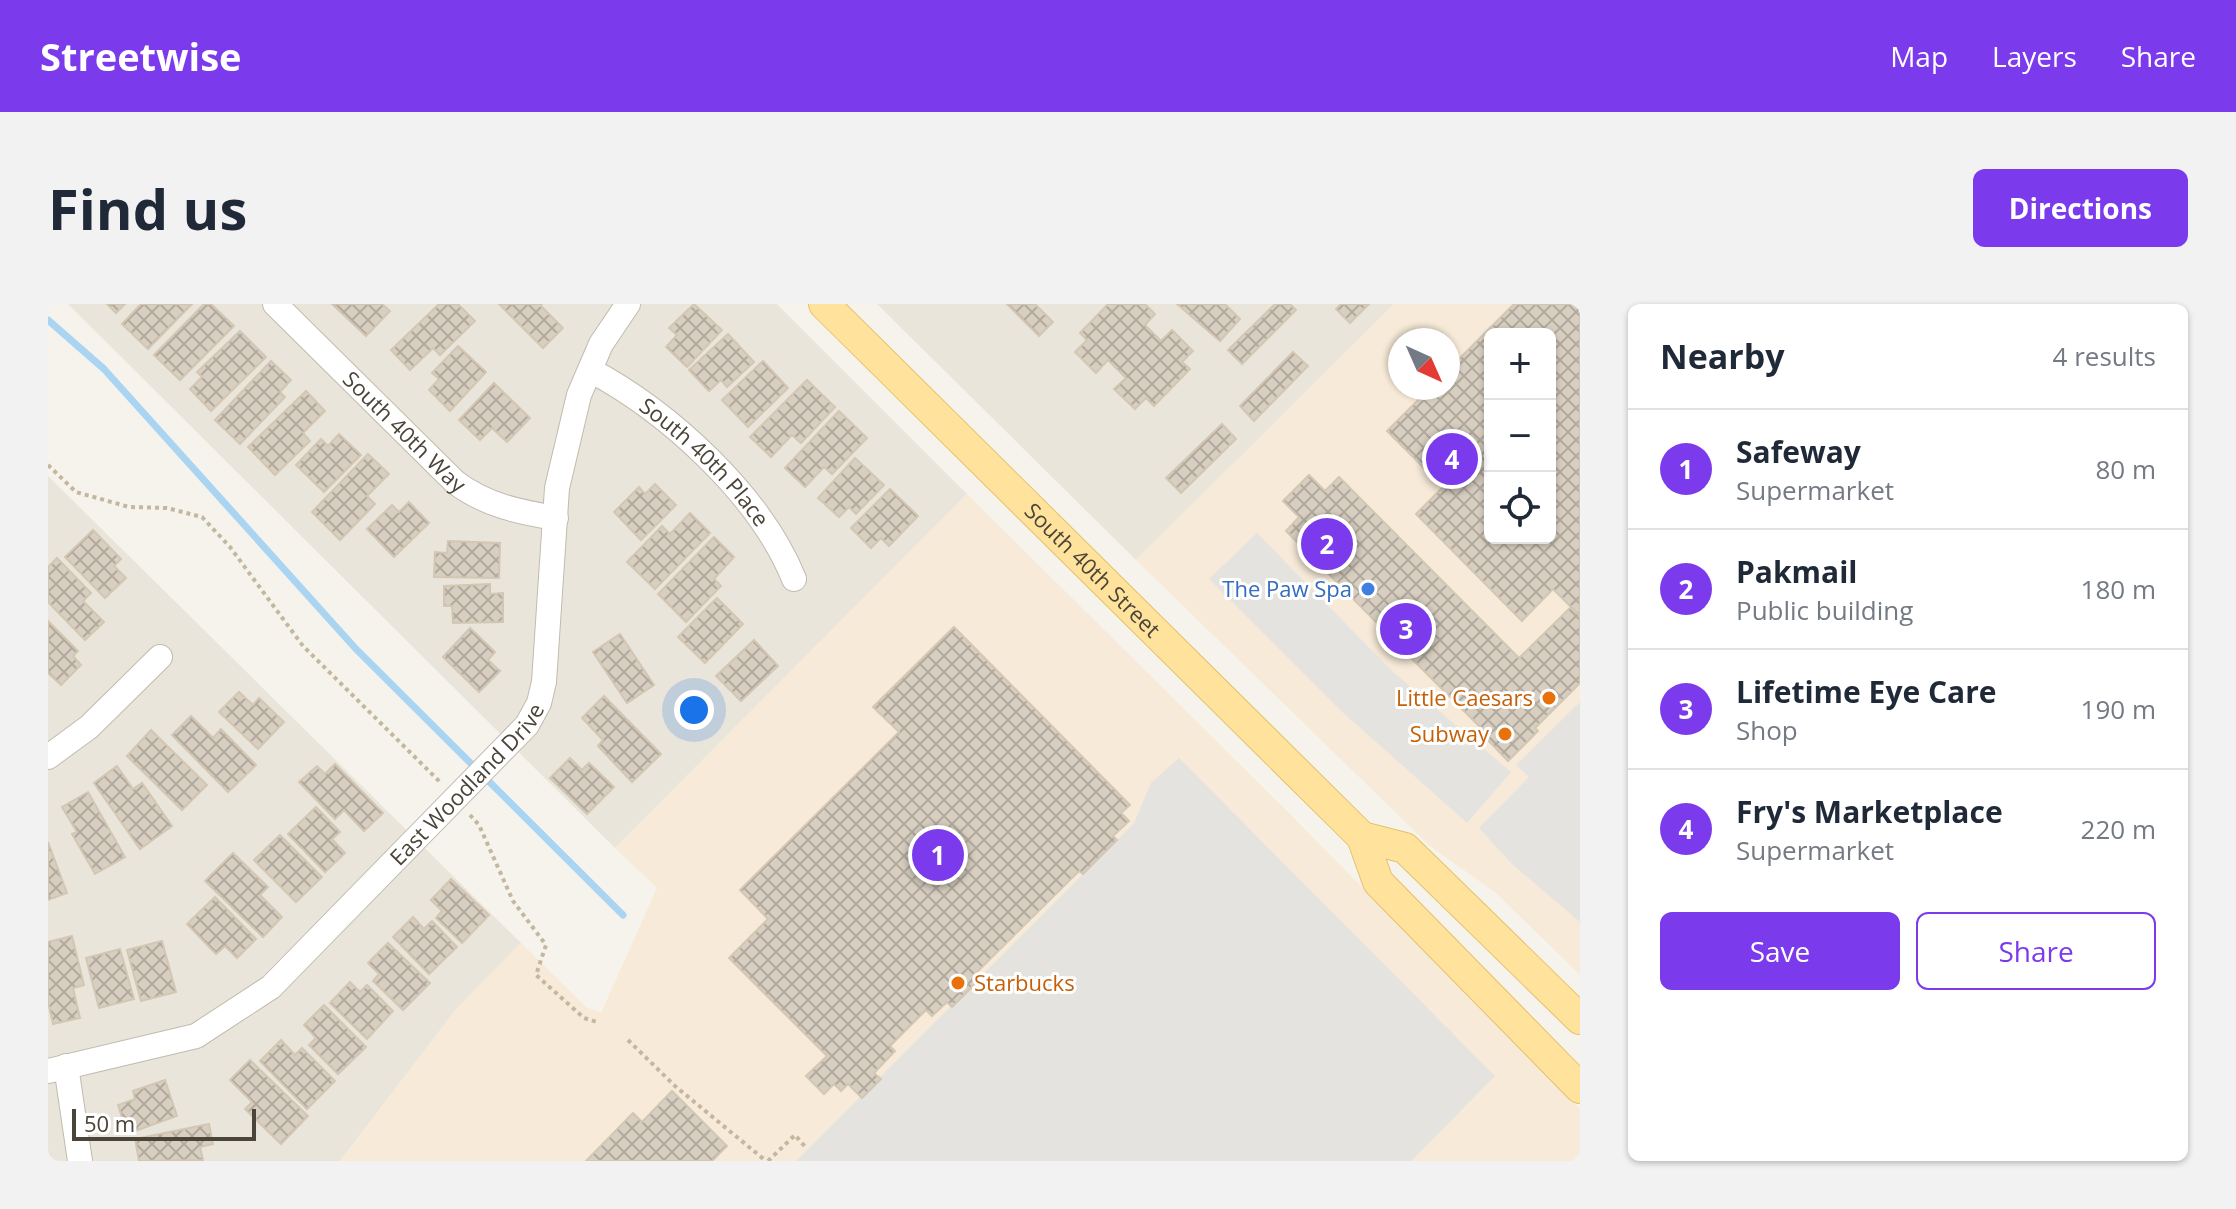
<!DOCTYPE html>
<html lang="en">
<head>
<meta charset="utf-8">
<style>
  body { margin:0; font-family:"Open Sans",sans-serif; background:#f2f2f3; color:#1f2937 }
  .controls { position:absolute; right:24px; top:24px; display:grid; overflow:hidden; border-radius:12px; box-shadow:0 2px 6px #0004 }
  .controls button { width:72px; height:72px; display:grid; place-items:center; padding:0; border:0; border-bottom:2px solid #e0e1e3; background:#fff; color:#1f2937; font:40px sans-serif }
  .compass { position:absolute; left:1340px; top:24px; width:72px; height:72px; border-radius:50%; background:#fff; box-shadow:0 2px 6px #0004; rotate:135deg }
  .scale { position:absolute; left:24px; bottom:20px; width:184px; box-sizing:border-box; padding-left:8px; border:4px solid #4b4439; border-top:0; font-size:22px; line-height:28px; white-space:nowrap; color:#4b4439; -webkit-text-stroke:6px #fff; paint-order:stroke }
  .you { position:absolute; left:646px; top:406px; width:28px; height:28px; margin:-20px; border:6px solid #fff; border-radius:50%; background:#1a73e8; box-shadow:0 0 0 12px #1a73e833 }
  .badge { display:grid; place-items:center; width:52px; height:52px; border-radius:50%; background:#7c3aed; color:#fff; font-size:26px; font-weight:700 }
  .pin { position:absolute; translate:-50% -50%; border:4px solid #fff; box-shadow:0 2px 8px #0006 }
  .list { margin:0; padding:0; list-style:none }
  h2 { display:flex; justify-content:space-between; align-items:center; height:104px; margin:0; padding:0 32px; font-size:34px }
  h2 small { font-size:26px; font-weight:400; color:#747a83 }
  .list li { display:grid; grid-template-columns:52px 1fr auto; gap:24px; align-items:center; box-sizing:border-box; height:120px; padding:0 32px; border-top:2px solid #e0e1e3 }
  .list b { display:block; font-size:30px; white-space:nowrap }
  .list p { margin:0; font-size:26px; white-space:nowrap; color:#747a83 }
  .list em { font-size:26px; font-style:normal; color:#747a83 }
  .actions { display:flex; gap:16px; padding:24px 32px }
  .actions a { flex:1; padding:18px 0; border:2px solid #7c3aed; border-radius:12px; text-align:center; font-size:28px; color:#7c3aed }
  .actions .main { background:#7c3aed; color:#fff }
  .icon { flex:none; width:44px; height:44px; fill:none; stroke:currentColor; stroke-width:2; stroke-linecap:round; stroke-linejoin:round }
  .map { position:relative; flex:none; width:1532px; height:857px; overflow:hidden; border-radius:12px }
  header { display:flex; align-items:center; gap:48px; box-sizing:border-box; height:112px; padding:0 40px; background:#7c3aed; color:#fff }
  header strong { font-size:38px }
  nav { display:flex; gap:44px; margin-inline-start:auto; font-size:28px }
  .intro { display:flex; align-items:center; justify-content:space-between; box-sizing:border-box; height:192px; padding:0 48px }
  h1 { margin:0; font-size:56px }
  .button { padding:20px 36px; border-radius:12px; background:#7c3aed; color:#fff; font-size:28px; font-weight:700 }
  main { display:flex; gap:48px; padding:0 48px }
  aside { flex:1; background:#fff; border-radius:12px; box-shadow:0 2px 6px #0004 }
  .map>svg:first-child { display:block }
</style>
</head>
<body>
<header>
<strong>Streetwise</strong>
<nav><a>Map</a><a>Layers</a><a>Share</a></nav>
</header>
<div class="intro"><h1>Find us</h1><a class="button">Directions</a></div>
<main>
<div class="map">
<svg width="1532" height="857" viewBox="0 0 1532 857">
  <defs>
    <pattern id="building-cross-hatch" width="8" height="8" patternUnits="userSpaceOnUse" patternTransform="scale(2)"><rect width="8" height="8" fill="#d8cfc1"/><path d="M0 0l8 8M0 8l8-8" fill="none" stroke="#b1aa9e"/></pattern>
  </defs>
  <rect width="100%" height="100%" fill="#f6f3ec"/>
  <g fill="#eae5da">
    <path d="M20,0h709l190,190 -352,354z"/>
    <path d="M829,0h517l-258,256z"/>
    <path d="M0,172l473,467 -64,65 -117,153h-292z"/>
  </g>
  <g fill="#f7ead8" fill-rule="evenodd">
    <path d="M1346,0h186v671l-84,-82 -66,-47 -294,-286zM1442,30h60v204h-60zM1352,36h48v48h-48z"/>
    <path d="M919,190l322,319 291,296v52h-1240l117,-153 64,-65 65,64 15,6 56,-125 -42,-40z"/>
  </g>
  <g fill="#e5e3e0">
    <path d="M1209,229l135,138 119,101 -44,51 -128,-114 -130,-130z"/>
    <path d="M1532,398v220l-68,-58 -33,-36 50,-51 -13,-12z"/>
    <path d="M1131,454l316,318 -84,85h-615l338,-338 17,-40z"/>
  </g>
  <g fill="none" stroke-linecap="round" stroke-linejoin="round">
    <path stroke="#a9d4f2" stroke-width="7" d="M0,16l56,49 252,280 267,266"/>
  </g>
  <g fill="url(#building-cross-hatch)" stroke="#d3c7b4" stroke-width="2" fill-rule="evenodd">
    <path d="M59,0h18l-9,9z"/>
    <path d="M93,0h51l-44,45 -26,-25z"/>
    <path d="M156,0h7l23,22 -54,54 -26,-25z"/>
    <path d="M284,0h50l8,7 -24,25z"/>
    <path d="M391,0h19l17,17 -35,34 -7,-7 -23,22 -19,-20z"/>
    <path d="M451,0h43l-1,2 22,22 -20,20z"/>
    <path d="M646,0l28,26 -35,37 -21,-20 11,-12 -8,-7z"/>
    <path d="M959,0h28l18,18 -14,14z"/>
    <path d="M1060,0h37l10,10 -10,11 16,16 11,-11 21,21 -11,11 8,7 -36,37 -8,-8 -11,11 -21,-20 12,-11 -18,-18 -12,13 -21,-21 12,-12 -7,-7z"/>
    <path d="M1129,0h48l15,15 -20,22z"/>
    <path d="M1227,0h15l6,6 -54,54 -14,-14z"/>
    <path d="M1293,0h28l-19,19 -14,-14z"/>
    <path d="M1466,0h66v312l-27,-27 -31,32 -106,-107 27,-27 -56,-56 43,-43h18v-18zM1442,30h60v204h-60z"/>
    <path d="M192,27l26,26 -55,54 -21,-22 12,-12 -5,-5z"/>
    <path d="M680,30l26,28 -27,25 -6,-7 -12,11 -20,-21z"/>
    <path d="M410,42l28,26 -36,39 -21,-21 10,-11 -7,-6z"/>
    <path d="M1245,48l15,14 -54,55 -14,-15z"/>
    <path d="M223,57l20,19 -11,12 5,5 -45,47 -25,-24z"/>
    <path d="M715,57l25,27 -40,39 -26,-27z"/>
    <path d="M759,76l28,27 -34,36 -9,-8 -21,22 -21,-20z"/>
    <path d="M446,79l36,35 -23,24 -15,-14 -12,12 -21,-20z"/>
    <path d="M258,87l19,20 -22,22 7,8 -35,34 -27,-28z"/>
    <path d="M791,107l28,27 -35,36 -8,-7 -19,20 -20,-19z"/>
    <path d="M1174,120l14,15 -55,54 -15,-15z"/>
    <path d="M291,130l22,21 -37,37 -28,-27 25,-26 7,7z"/>
    <path d="M320,150l21,20 -22,22 8,8 -35,36 -28,-28z"/>
    <path d="M807,154l29,27 -28,29 -7,-7 -10,10 -21,-19z"/>
    <path d="M1261,171l16,16 14,-14 180,181 52,-51 9,9v67l-45,45 3,3 -30,30 -28,-29 2,-3 -78,-78 -3,2 -20,-20 3,-3 -98,-99 13,-14 -16,-16z"/>
    <path d="M607,180l21,21 -35,35 -27,-28 25,-25 6,7z"/>
    <path d="M842,185l28,27 -29,30 -8,-8 -10,10 -20,-20z"/>
    <path d="M361,198l20,21 -35,34 -27,-28 25,-24 7,7z"/>
    <path d="M642,209l20,20 -55,56 -28,-27 35,-36 8,8z"/>
    <path d="M45,226l28,29 -7,7 12,12 -21,20 -40,-41z"/>
    <path d="M666,233l20,20 -20,22 7,7 -35,36 -28,-28z"/>
    <path d="M400,237l52,2 -1,35 -65,-1 1,-25 12,1z"/>
    <path d="M9,254l34,35 -8,8 21,21 -19,18 -37,-38v-35z"/>
    <path d="M442,280v10l13,-1v29l-50,1 -1,-17h-8v-20z"/>
    <path d="M669,294l26,26 -38,39 -27,-26z"/>
    <path d="M0,317l30,30 -5,5 8,9 -20,20 -13,-12z"/>
    <path d="M906,323l176,178 -9,8 8,8 -16,15 4,4 -34,34 -4,-3 -105,104 5,5 -27,27 -5,-5 -15,14 -6,-6 -36,36 5,5 -21,22 7,6 -19,19 -14,-14 -7,7 -7,-7 -10,10 -18,-18 21,-20 -98,-98 39,-39 -28,-29 159,-158 -26,-25z"/>
    <path d="M422,324l25,24 -7,8 12,11 -21,21 -36,-35z"/>
    <path d="M572,330l34,51 -27,18 -34,-51z"/>
    <path d="M706,336l24,26 -37,35 -25,-25z"/>
    <path d="M191,388l14,13 6,-7 25,24 -26,27 -39,-37z"/>
    <path d="M556,392l57,58 -29,28 -34,-36 5,-6 -21,-22z"/>
    <path d="M143,412l22,22 8,-9 35,36 -28,27 -56,-57z"/>
    <path d="M103,426l56,55 -25,25 -55,-54z"/>
    <path d="M522,454l12,12 7,-7 25,24 -27,27 -37,-36z"/>
    <path d="M287,460l48,49 -19,18 -20,-21 -9,9 -36,-37 18,-16 8,8z"/>
    <path d="M69,462l16,23 9,-6 30,43 -32,23 -46,-66z"/>
    <path d="M40,488l37,65 -30,17 -23,-40 5,-2 -15,-25z"/>
    <path d="M268,503l24,25 -8,7 13,14 -20,19 -37,-38z"/>
    <path d="M232,531l42,42 -26,25 -42,-42z"/>
    <path d="M0,538l19,51 -19,7z"/>
    <path d="M185,549l35,34 -8,8 22,22 -19,20 -58,-56z"/>
    <path d="M403,575l38,36 -27,28 -26,-25 6,-7 -11,-11z"/>
    <path d="M167,593l41,42 -19,19 -12,-12 -9,8 -29,-30z"/>
    <path d="M365,613l11,12 8,-8 25,26 -28,27 -36,-37z"/>
    <path d="M24,632l12,49 -11,3 7,30 -27,6 -5,-22v-60z"/>
    <path d="M114,637l14,51 -35,9 -14,-51z"/>
    <path d="M340,639l42,40 -27,27 -30,-29 6,-7 -11,-11z"/>
    <path d="M72,645l14,50 -35,9 -13,-50z"/>
    <path d="M302,678l10,10 7,-7 26,26 -26,28 -37,-36z"/>
    <path d="M276,701l42,42 -28,27 -29,-29 7,-7 -12,-13z"/>
    <path d="M233,736l14,15 7,-7 33,33 -28,28 -47,-48z"/>
    <path d="M202,756l58,56 -27,28 -36,-35 7,-7 -22,-22z"/>
    <path d="M117,776l12,36 -50,18 -9,-29 17,-6 -2,-8z"/>
    <path d="M624,787l55,55 -15,15h-126l47,-48 9,9z"/>
    <path d="M161,820l4,20 -13,3 3,13 -64,1 -4,-22z"/>
  </g>
  <g fill="none" stroke-linecap="round" stroke-linejoin="round">
    <g stroke="#c2bbae" stroke-width="26">
      <g id="minor">
        <path id="s1" d="M227,0l180,178c30,23 64,30 101,36"/>
        <path id="s2" d="M542,66c79,42 170,125 204,209"/>
        <path d="M0,453l41,-30 71,-70"/>
        <path d="M18,762l14,95"/>
        <path id="s3" d="M0,767l148,-35 75,-49 256,-262 12,-22 5,-21 13,-194 22,-93 22,-51 27,-40"/>
      </g>
    </g>
    <g stroke="#e6c16a" stroke-width="32">
      <g id="major">
        <path id="s4" d="M776,0l538,533 16,45 202,206"/>
        <path d="M1314,533l43,11 175,171"/>
      </g>
    </g>
    <g stroke="#c4b79f" stroke-width="4" stroke-dasharray="4 4" stroke-linecap="butt">
      <path d="M0,161l28,27 53,15 38,1 35,9 28,30 73,99 137,136"/>
      <path d="M422,511l9,10 34,76 33,44 -10,30 48,43 13,4"/>
      <path d="M580,736l47,46 91,75"/>
      <path d="M720,857l27,-26 12,14"/>
    </g>
    <use href="#minor" stroke="#fff" stroke-width="24"/>
    <use href="#major" stroke="#ffe39c" stroke-width="30"/>
  </g>
  <circle fill="#3f7fe0" stroke="#fff" stroke-width="3" cx="1320" cy="285" r="8"/>
  <g fill="#e8710a" stroke="#fff" stroke-width="3">
    <circle cx="1501" cy="394" r="8"/>
    <circle cx="1457" cy="430" r="8"/>
    <circle cx="910" cy="679" r="8"/>
  </g>
  <g text-anchor="middle" stroke-width="6" stroke-linejoin="round" paint-order="stroke">
    <g font-size="22" fill="#4b4439" stroke="#fff">
      <text dy="8" stroke="none"><textPath href="#s1" startOffset="182">South 40th Way</textPath></text>
      <text dy="8" stroke="none"><textPath href="#s2" startOffset="148">South 40th Place</textPath></text>
      <text dy="8" stroke="none"><textPath href="#s4" startOffset="378">South 40th Street</textPath></text>
      <text dy="8" stroke="none"><textPath href="#s3" startOffset="524">East Woodland Drive</textPath></text>
    </g>
    <g font-size="22" fill="#366cbe" stroke="#fff" text-anchor="end">
      <text x="1304" y="293">The Paw Spa</text>
    </g>
    <g font-size="22" fill="#c56008" stroke="#fff" text-anchor="end">
      <text x="1485" y="402">Little Caesars</text>
      <text x="1441" y="438">Subway</text>
      <text x="926" y="687" text-anchor="start">Starbucks</text>
    </g>
  </g>
</svg>
<div class="controls">
<button>+</button>
<button>−</button>
<button><svg class="icon" aria-label="locate" viewBox="0 0 24 24"><circle cx="12" cy="12" r="6"/><path d="M12 2v4M12 18v4M2 12h4M18 12h4"/></svg></button>
</div>
<svg class="compass" viewBox="-18 -18 36 36"><path d="M0-13l5 13h-10z" fill="#e53935"/><path d="M0 13l5-13h-10z" fill="#747a83"/></svg>
<div class="scale">50 m</div>
<div class="you"></div>
<div class="pin badge" style="left:890px;top:551px">1</div>
<div class="pin badge" style="left:1279px;top:240px">2</div>
<div class="pin badge" style="left:1358px;top:325px">3</div>
<div class="pin badge" style="left:1404px;top:155px">4</div>
</div>
<aside>
<h2>Nearby<small>4 results</small></h2>
<ul class="list">
<li><span class="badge">1</span><div><b>Safeway</b><p>Supermarket</p></div><em>80 m</em></li>
<li><span class="badge">2</span><div><b>Pakmail</b><p>Public building</p></div><em>180 m</em></li>
<li><span class="badge">3</span><div><b>Lifetime Eye Care</b><p>Shop</p></div><em>190 m</em></li>
<li><span class="badge">4</span><div><b>Fry's Marketplace</b><p>Supermarket</p></div><em>220 m</em></li>
</ul>
<div class="actions"><a class="main">Save</a><a>Share</a></div>
</aside>
</main>
</body>
</html>
